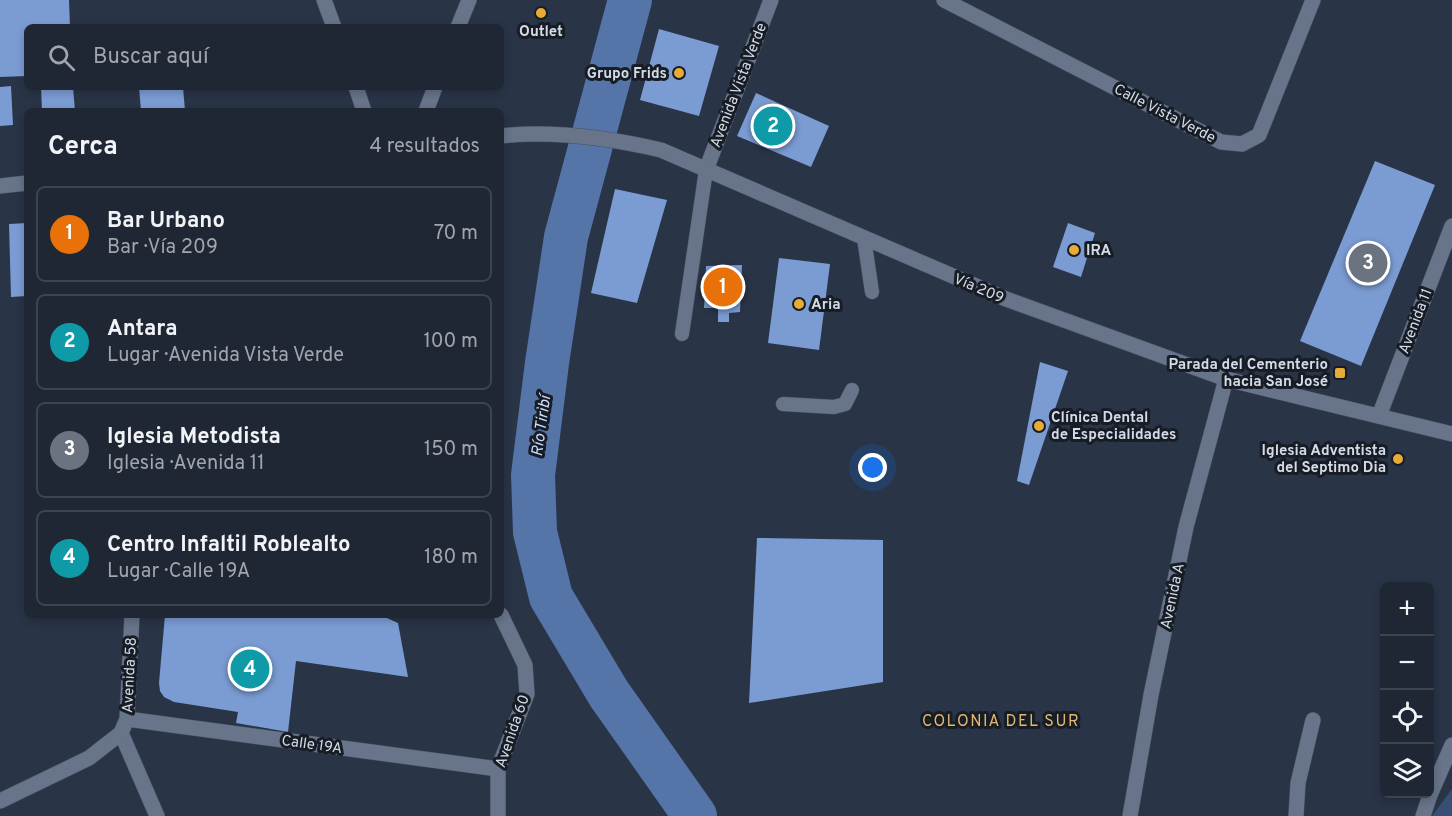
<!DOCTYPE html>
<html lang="es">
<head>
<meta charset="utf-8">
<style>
  body { margin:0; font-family:Overpass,sans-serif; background:#272f3d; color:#f1f3f6 }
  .controls { position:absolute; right:18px; bottom:18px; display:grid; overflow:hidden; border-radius:9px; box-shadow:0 3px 9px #0003 }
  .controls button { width:54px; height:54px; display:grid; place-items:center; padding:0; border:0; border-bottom:2px solid #3c4450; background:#1f2735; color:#f1f3f6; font:30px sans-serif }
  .you { position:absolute; left:873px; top:468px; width:21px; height:21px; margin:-15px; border:4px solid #fff; border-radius:50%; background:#1a73e8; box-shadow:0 0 0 9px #1a73e833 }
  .badge { display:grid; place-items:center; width:39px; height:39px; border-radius:50%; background:#e7ac36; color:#fff; font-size:20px; font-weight:700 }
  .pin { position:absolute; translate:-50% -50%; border:3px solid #fff; box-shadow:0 2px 6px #0006 }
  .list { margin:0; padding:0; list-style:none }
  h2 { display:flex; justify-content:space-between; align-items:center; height:78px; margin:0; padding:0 24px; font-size:26px }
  h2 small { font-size:20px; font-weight:400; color:#a1a5ad }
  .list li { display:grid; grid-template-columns:39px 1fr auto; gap:18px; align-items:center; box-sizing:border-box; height:96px; margin:0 12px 12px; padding:0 12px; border:2px solid #3c4450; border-radius:9px }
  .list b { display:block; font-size:22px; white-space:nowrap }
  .list p { margin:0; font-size:20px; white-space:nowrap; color:#a1a5ad }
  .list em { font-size:20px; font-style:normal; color:#a1a5ad }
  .icon { flex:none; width:33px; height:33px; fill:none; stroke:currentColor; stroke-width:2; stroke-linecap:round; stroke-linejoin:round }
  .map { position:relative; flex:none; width:1452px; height:816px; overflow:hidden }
  .search { position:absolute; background:#1f2735; box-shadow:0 3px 9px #0003; left:24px; top:24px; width:480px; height:66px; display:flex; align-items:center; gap:15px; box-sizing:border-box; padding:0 21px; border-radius:9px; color:#a1a5ad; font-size:22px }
  .panel { position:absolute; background:#1f2735; box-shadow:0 3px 9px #0003; left:24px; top:108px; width:480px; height:510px; border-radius:9px }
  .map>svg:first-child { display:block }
</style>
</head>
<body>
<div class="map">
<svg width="1452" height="816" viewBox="0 0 1452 816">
  <rect width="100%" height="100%" fill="#293447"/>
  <path fill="#384e72" d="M1452,789v27h-20z"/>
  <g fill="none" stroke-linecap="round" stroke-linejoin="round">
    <path stroke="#5574a8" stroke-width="44" d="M630,0l-64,237 -19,126 -14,112 2,57 16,65 58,97 86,122"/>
  </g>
  <g fill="#7b9cd3">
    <path d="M0,0h69l1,27h-43v49l-27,1z"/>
    <path d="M659,29l60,17 -20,70 -59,-16z"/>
    <path d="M11,86l2,39 -13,1v-39z"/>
    <path d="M41,87h32l2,24h-33z"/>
    <path d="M139,87h44l2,24h-44z"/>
    <path d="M756,93l73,33 -18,41 -74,-31z"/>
    <path d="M1375,161l60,24 -74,181 -61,-25z"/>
    <path d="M615,189l52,11 -30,103 -46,-10z"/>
    <path d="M27,223v73l-16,1 -2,-73z"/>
    <path d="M1068,223l27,10 -14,44 -28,-10z"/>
    <path d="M779,258l51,6 -11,86 -51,-7z"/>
    <path d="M742,265l-2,47 -11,1v9h-11v-14h-14l2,-42z"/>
    <path d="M1040,362l28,9 -39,114 -12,-4z"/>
    <path d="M757,538l126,2v142l-134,21z"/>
    <path d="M165,615h215l18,8 10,54 -112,-16 -8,71 -52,-9 2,-11 -64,-10 -10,-5 -4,-6 -1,-8z"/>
  </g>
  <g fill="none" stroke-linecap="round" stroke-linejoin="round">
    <g stroke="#475161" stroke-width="15">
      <g id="lane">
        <path d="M864,238l8,54"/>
        <path d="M682,334l24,-164"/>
        <path d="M783,404l51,3 11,-3 7,-14"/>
      </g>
    </g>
    <g stroke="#475161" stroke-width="16">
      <g id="street">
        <path d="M944,0l277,142 21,2 17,-9 54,-135"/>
        <path d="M458,27l11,-27"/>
        <path d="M426,111l9,-24"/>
        <path d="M706,170l65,-170"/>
        <path d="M1379,416l73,-190"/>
        <path d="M127,719l371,50"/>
        <path d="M121,733l36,83"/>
        <path d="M498,816v-47l29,-75 -2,-29 -24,-50"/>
        <path d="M1130,816l21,-121 35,-168 40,-148"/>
        <path d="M1296,816l2,-33 15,-63"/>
        <path d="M1423,816l7,-21 22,-50"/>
      </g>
    </g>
    <g stroke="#475161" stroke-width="16">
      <g id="secondary">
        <path d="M324,0l10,27"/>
        <path d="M356,87l8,24"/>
        <path d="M501,136c54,-6 108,2 160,14l345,149 220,80 226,55"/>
        <path d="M0,186l27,-3"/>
        <path d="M0,801l89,-43 32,-25 6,-14 5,-104"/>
      </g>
    </g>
    <use href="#lane" stroke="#677489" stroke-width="14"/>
    <use href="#street" stroke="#677489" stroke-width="15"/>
    <use href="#secondary" stroke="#677489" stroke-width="15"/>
  </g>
  <g fill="#e7ac36" stroke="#171c25" stroke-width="2">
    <circle cx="541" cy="13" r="6"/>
    <circle cx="679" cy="73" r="6"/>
    <circle cx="1074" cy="250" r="6"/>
    <circle cx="799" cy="304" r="6"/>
    <rect x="1334" y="367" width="12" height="12" rx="3"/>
    <circle cx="1039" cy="426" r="6"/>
    <circle cx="1398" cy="459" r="6"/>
  </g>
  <g text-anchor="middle" stroke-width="6" stroke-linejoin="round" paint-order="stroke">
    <g font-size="15" font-weight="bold" fill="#d3dbe7" stroke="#171c25" text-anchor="end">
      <text x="541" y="36" text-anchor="middle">Outlet</text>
      <text x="667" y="78">Grupo Frids</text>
      <text x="1086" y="255" text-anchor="start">IRA</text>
      <text x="811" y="309" text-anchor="start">Aria</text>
      <text x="1328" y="369">Parada del Cementerio<tspan x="1328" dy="17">hacia San José</tspan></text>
      <text x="1051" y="422" text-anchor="start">Clínica Dental<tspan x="1051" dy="17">de Especialidades</tspan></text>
      <text x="1386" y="455">Iglesia Adventista<tspan x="1386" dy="17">del Septimo Dia</tspan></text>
    </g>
    <g font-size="15" fill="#d3dbe7" stroke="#171c25">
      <text transform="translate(738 85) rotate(-69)" y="5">Avenida Vista Verde</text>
      <text transform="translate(1165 113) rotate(27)" y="5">Calle Vista Verde</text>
      <text transform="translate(979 288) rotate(23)" y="5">Vía 209</text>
      <text transform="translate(1415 321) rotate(-69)" y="5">Avenida 11</text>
      <text transform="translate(1172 596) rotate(-78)" y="5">Avenida A</text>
      <text transform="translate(129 675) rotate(-87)" y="5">Avenida 58</text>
      <text transform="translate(512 731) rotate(-71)" y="5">Avenida 60</text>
      <text transform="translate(312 744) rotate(8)" y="5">Calle 19A</text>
    </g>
    <g font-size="16" font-style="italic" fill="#cbdefd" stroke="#171c25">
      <text transform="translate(540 426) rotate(-82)" y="6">Río Tiribí</text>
    </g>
    <g font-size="16" letter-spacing="1.5" fill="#e1b972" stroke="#171c25">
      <text x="1001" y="726">COLONIA DEL SUR</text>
    </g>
  </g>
</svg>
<div class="controls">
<button>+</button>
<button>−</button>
<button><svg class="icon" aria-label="locate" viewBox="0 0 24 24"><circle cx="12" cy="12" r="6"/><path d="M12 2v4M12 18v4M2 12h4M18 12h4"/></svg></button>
<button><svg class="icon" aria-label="layers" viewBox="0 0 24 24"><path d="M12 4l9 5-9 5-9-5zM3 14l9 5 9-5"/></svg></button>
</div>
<div class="you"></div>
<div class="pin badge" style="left:723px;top:287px;background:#e8710a">1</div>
<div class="pin badge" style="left:773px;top:126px;background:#0f9aa8">2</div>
<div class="pin badge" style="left:1368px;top:263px;background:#6b7280">3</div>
<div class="pin badge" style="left:250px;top:669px;background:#0f9aa8">4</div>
<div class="search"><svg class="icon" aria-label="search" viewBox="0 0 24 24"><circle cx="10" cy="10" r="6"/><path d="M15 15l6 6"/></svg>Buscar aquí</div>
<section class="panel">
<h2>Cerca<small>4 resultados</small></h2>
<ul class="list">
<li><span class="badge" style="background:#e8710a">1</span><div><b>Bar Urbano</b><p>Bar · Vía 209</p></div><em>70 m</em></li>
<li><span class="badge" style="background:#0f9aa8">2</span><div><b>Antara</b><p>Lugar · Avenida Vista Verde</p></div><em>100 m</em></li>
<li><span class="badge" style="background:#6b7280">3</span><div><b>Iglesia Metodista</b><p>Iglesia · Avenida 11</p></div><em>150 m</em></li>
<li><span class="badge" style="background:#0f9aa8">4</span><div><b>Centro Infaltil Roblealto</b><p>Lugar · Calle 19A</p></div><em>180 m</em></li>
</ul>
</section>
</div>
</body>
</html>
